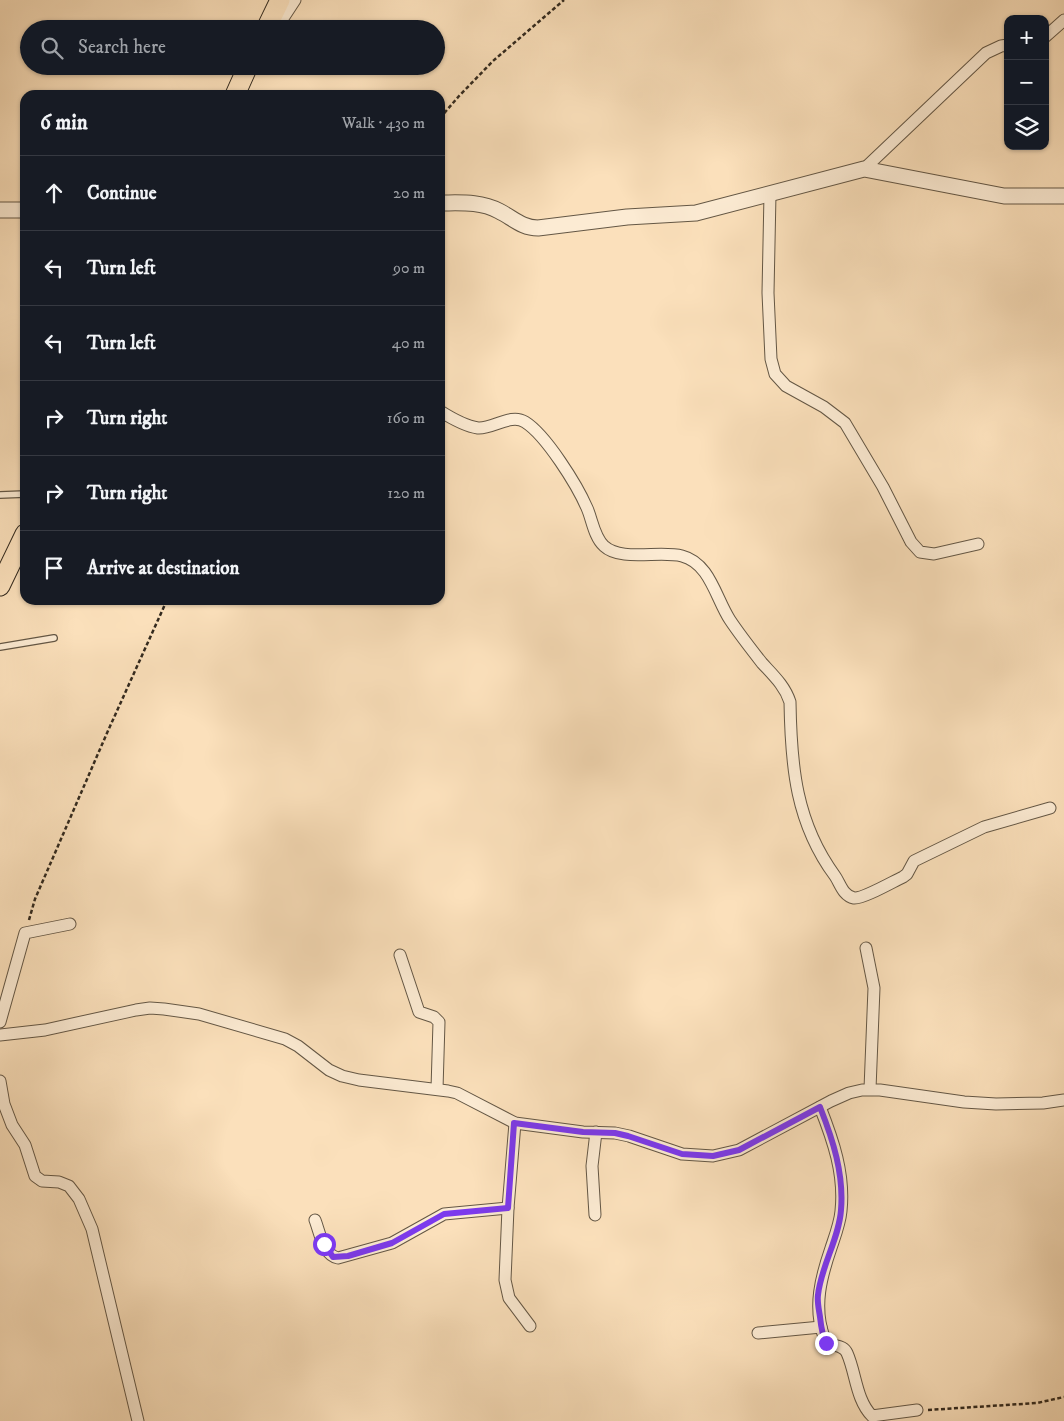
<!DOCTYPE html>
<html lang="en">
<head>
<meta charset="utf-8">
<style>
  body { margin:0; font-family:"IM FELL DW Pica",serif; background:#20242c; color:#f1f3f6 }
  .controls { position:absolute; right:15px; top:15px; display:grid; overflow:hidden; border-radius:10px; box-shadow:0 1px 4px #0004 }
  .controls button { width:45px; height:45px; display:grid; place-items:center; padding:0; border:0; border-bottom:1px solid #363941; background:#171b24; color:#f1f3f6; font:25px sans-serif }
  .stop { position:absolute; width:15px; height:15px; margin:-11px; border:4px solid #7c3aed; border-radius:50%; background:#fff }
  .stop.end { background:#7c3aed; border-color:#fff; box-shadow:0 1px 5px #0008 }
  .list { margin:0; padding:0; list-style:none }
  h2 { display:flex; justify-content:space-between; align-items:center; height:65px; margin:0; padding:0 20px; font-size:21px }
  h2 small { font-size:16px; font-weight:400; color:#9ea1a6 }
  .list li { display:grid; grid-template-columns:32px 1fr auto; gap:15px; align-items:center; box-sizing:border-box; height:75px; padding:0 20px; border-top:1px solid #363941 }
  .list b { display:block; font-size:19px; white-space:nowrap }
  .list em { font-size:16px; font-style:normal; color:#9ea1a6 }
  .icon { flex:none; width:28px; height:28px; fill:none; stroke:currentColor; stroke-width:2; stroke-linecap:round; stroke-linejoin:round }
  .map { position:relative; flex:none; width:1064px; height:1421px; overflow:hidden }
  .search { position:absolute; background:#171b24; box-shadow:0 1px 4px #0004; left:20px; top:20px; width:425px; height:55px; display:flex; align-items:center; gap:12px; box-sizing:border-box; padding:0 18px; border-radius:28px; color:#9ea1a6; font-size:19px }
  .panel { position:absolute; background:#171b24; box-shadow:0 1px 4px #0004; left:20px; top:90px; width:425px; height:515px; border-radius:15px }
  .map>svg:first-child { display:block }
</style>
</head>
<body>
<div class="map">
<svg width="1064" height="1421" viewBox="0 0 1064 1421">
  <rect width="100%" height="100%" fill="#fbe0bb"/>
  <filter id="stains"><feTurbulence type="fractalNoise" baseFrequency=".004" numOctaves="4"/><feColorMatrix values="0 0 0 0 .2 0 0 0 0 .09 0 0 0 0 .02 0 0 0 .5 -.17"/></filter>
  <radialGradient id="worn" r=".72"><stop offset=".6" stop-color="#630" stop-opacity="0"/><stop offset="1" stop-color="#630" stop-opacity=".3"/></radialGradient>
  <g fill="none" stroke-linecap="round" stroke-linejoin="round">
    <g stroke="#645745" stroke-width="8">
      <g id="service">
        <path d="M0,495l25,-1"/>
        <path d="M0,647l54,-9"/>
      </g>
    </g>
    <g stroke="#645745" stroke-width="13">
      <g id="minor">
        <path d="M276,29l19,-29"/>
        <path d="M1045,37l19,-17"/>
        <path d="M864,169l122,-116 15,-7 7,-1"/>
        <path d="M770,194l-2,99 3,66 4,15 11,12 38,21 21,16 38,64 28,55 9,10 14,2 44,-10"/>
        <path d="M440,411c11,7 25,15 38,17 15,1 33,-15 47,-6 21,13 52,63 62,86 5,11 7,29 17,38 17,16 56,4 78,10 28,7 34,43 48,64 10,15 21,29 32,43 11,12 23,23 28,39 1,65 6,121 45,174 5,7 8,20 19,22 9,1 40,-17 49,-21l4,-3 7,-13 70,-34 66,-19"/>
        <path d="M866,948l8,40 -4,101"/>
        <path d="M400,955l19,57 15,5 5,5 -2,67"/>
        <path d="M0,1022l25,-89 45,-9"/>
        <path d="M0,1035l45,-5 91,-20 14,-2 14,1 35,5 86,25 13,7 31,24 13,6 17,4 89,11 9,2 58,30 68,9 32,1 14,3 53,18 31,2 26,-6 92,-49 18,-8 13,-3h18l84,12 32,2 47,-1 21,-3"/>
        <path d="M0,1081l4,23 8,21 13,20 10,31 7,5 17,1 10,4 10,13 13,30 46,192"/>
        <path d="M820,1107c13,33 25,67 21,104 -1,12 -6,25 -10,37 -10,29 -18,59 -7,89 4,12 18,5 23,16 9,20 9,47 25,63l45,-6"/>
        <path d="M515,1123l-7,85 -3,72 4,18 21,28"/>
        <path d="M595,1215l-3,-49 4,-34"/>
        <path d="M315,1220c5,13 8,35 23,38l54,-15 52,-29 64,-6"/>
        <path d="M758,1333l63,-6"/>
      </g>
    </g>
    <g stroke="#645745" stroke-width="17">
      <g id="tertiary">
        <path d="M440,203c20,0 40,-2 59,8 14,7 23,17 39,17l89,-11 69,-4 168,-44 140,27h60"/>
        <path d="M0,210h25"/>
      </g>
    </g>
    <g stroke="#32291e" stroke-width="21">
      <g id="primary">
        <path d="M266,29l14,-29"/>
        <path d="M235,95l13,-29"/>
        <path d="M0,586l25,-52"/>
      </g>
    </g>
    <g stroke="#32291e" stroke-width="2.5" stroke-dasharray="4 2.5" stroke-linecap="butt">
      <path d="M440,118l19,-22 34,-35 71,-61"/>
      <path d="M29,920l6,-21 72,-166 60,-133"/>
      <path d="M928,1410l109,-7 27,-6"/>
    </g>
    <use href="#service" stroke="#fcebd3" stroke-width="5.5"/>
    <use href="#minor" stroke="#fcebd3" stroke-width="11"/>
    <use href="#tertiary" stroke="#fcebd3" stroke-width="15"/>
    <use href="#primary" stroke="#fbe0bb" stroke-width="19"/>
  </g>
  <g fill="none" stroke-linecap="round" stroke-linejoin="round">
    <path stroke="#7c3aed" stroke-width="6" d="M324,1244l9,13 15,-1 44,-13 52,-29 64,-6 6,-85 69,9 32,1 13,3 54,18 31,2 26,-6 81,-43c13,33 24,67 21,103 -2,29 -20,56 -23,85 -1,7 1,15 2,22 1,9 2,18 6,26"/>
  </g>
  <rect width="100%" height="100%" filter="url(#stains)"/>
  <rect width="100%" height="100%" fill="url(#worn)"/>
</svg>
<div class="controls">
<button>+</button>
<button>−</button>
<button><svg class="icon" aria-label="layers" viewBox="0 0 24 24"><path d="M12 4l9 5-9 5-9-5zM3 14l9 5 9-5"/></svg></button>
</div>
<div class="stop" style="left:324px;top:1244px"></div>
<div class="stop end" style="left:826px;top:1343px"></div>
<div class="search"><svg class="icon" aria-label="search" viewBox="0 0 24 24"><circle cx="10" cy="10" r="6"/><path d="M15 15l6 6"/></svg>Search here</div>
<section class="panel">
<h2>6 min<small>Walk · 430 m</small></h2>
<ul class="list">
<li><svg class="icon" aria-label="ahead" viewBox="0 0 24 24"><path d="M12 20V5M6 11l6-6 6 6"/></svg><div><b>Continue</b></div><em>20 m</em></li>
<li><svg class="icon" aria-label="left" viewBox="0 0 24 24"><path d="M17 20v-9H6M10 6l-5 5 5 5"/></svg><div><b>Turn left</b></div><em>90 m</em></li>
<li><svg class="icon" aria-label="left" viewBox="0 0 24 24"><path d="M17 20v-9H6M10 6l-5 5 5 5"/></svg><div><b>Turn left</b></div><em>40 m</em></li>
<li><svg class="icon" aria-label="right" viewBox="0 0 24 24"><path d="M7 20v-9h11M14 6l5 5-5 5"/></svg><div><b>Turn right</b></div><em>160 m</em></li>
<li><svg class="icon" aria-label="right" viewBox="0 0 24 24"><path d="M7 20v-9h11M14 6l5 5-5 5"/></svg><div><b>Turn right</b></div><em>120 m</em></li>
<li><svg class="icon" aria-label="arrive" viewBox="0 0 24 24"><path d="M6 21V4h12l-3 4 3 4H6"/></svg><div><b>Arrive at destination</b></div></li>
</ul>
</section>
</div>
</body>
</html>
